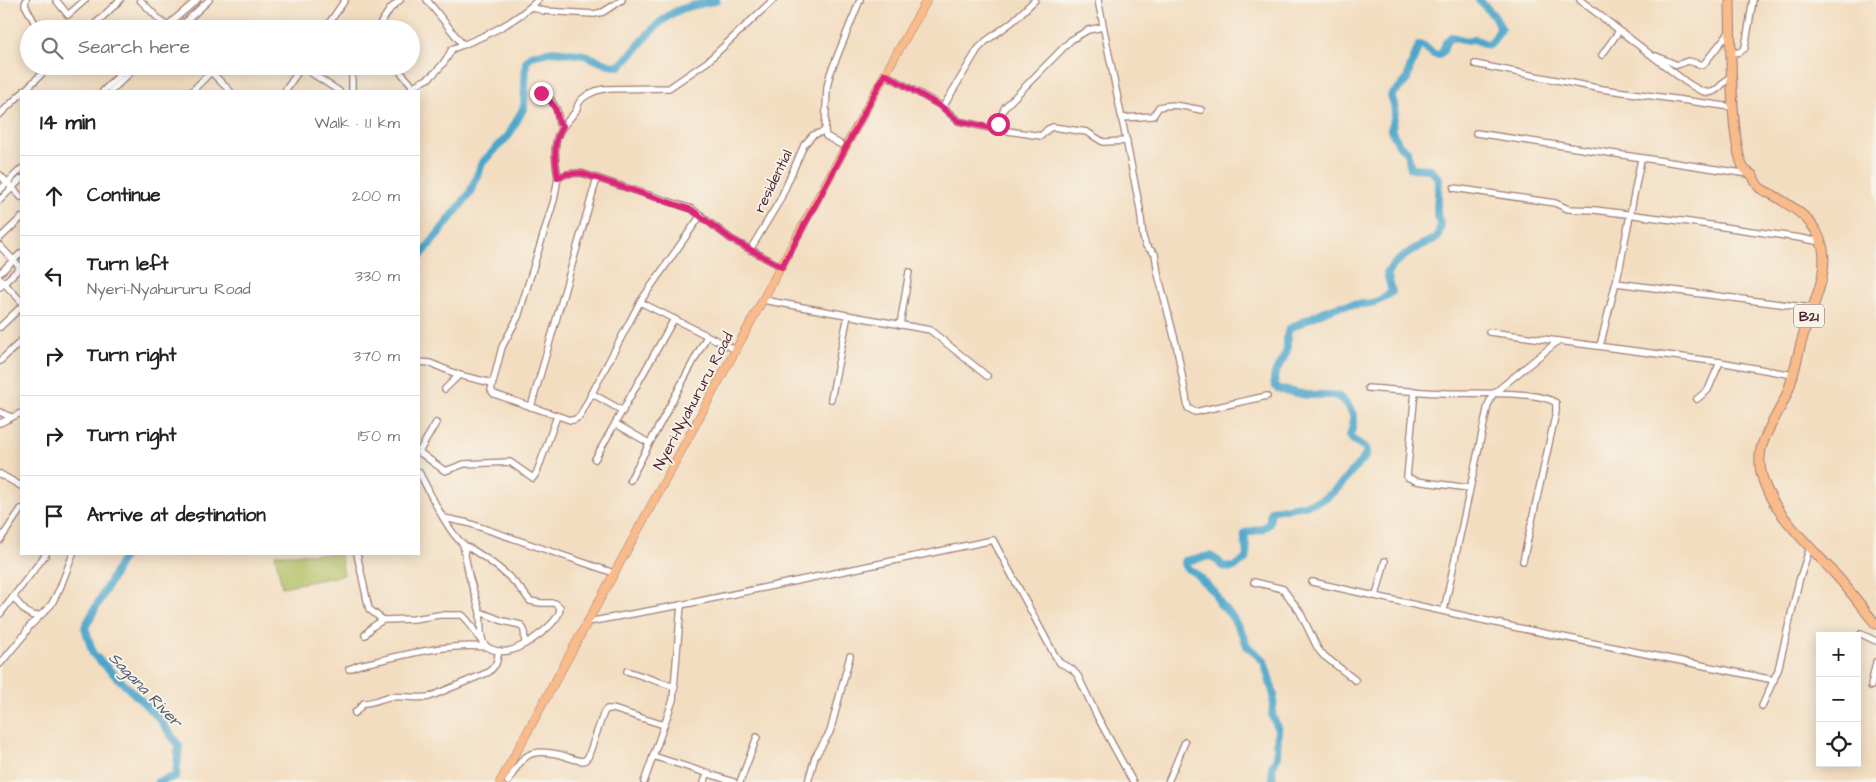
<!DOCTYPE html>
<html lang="en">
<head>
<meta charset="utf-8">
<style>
  body { margin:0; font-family:"Architects Daughter",sans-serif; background:#f6f6f6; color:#222 }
  .controls { position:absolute; right:15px; bottom:15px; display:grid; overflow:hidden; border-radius:0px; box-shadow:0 2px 12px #0003 }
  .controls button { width:45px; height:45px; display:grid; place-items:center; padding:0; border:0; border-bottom:1px solid #e0e0e0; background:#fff; color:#222; font:25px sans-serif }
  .stop { position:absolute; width:15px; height:15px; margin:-11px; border:4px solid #db2777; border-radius:50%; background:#fff }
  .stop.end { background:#db2777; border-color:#fff; box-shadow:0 1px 5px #0008 }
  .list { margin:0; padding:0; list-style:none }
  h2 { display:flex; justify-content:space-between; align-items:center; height:65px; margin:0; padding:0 20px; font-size:21px }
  h2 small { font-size:16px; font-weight:400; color:#767676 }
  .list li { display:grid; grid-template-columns:32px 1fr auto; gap:15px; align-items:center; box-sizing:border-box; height:80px; padding:0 20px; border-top:1px solid #e0e0e0 }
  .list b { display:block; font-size:19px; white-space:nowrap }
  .list p { margin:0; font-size:16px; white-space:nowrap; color:#767676 }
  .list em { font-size:16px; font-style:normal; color:#767676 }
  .icon { flex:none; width:28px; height:28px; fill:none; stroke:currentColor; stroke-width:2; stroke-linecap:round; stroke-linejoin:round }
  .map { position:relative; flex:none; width:1876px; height:782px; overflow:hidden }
  .search { position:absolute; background:#fff; box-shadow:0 2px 12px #0003; left:20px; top:20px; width:400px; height:55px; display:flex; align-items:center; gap:12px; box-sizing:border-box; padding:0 18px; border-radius:28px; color:#767676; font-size:19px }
  .panel { position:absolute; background:#fff; box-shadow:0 2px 12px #0003; left:20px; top:90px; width:400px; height:465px; border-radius:0px }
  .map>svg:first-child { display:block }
</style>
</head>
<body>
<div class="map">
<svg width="1876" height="782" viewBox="0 0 1876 782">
  <rect width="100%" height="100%" fill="#f7f3e8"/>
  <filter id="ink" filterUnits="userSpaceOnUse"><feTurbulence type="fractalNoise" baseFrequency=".02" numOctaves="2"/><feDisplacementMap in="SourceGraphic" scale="10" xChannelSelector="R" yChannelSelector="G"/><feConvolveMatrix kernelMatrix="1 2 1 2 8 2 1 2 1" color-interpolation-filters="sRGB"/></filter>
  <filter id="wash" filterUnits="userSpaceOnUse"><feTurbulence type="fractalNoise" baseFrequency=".0096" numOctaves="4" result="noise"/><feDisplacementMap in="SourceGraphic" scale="20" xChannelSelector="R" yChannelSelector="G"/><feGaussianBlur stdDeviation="1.12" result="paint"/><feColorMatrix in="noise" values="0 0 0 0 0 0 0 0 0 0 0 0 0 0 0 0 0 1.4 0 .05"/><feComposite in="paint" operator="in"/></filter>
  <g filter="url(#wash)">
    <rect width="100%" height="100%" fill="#f3ddc0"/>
    <path fill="#afbd5f" stroke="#7c6e45" d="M275,554h65l4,21 -62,12z"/>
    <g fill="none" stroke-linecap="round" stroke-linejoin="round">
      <g stroke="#4ca6ca" stroke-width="8">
        <path d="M419,258l51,-65 12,-30 27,-28 15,-28 2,-45 5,-6 22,-5 31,4 25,10 11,1c19,-18 34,-45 59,-56 12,-5 25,-6 37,-10"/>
        <path d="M125,554l-40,73 8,27 66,64 20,28 -3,30 -18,6"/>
        <path d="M1273,782l-1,-15 5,-10 1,-29 -6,-12 2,-21 -10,-34 -17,-15 -4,-11 -12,-20 -11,-11 -5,-11 -21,-21 -6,-3 -3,-4v-4l25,-5 8,5 4,5 10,2c4,-3 12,-6 14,-10 3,-4 -3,-16 -1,-25l16,-4 8,-5 2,-13c16,-4 34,-4 50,-11 14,-7 25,-21 35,-33 5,-6 12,-10 10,-19l-14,-9 -2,-4 3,-9v-12l-6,-10 -8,-7 -6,-2h-26l-29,-6c-12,-15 7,-26 9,-40 0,-8 -1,-13 2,-20 15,-8 32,-17 47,-22 22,-6 35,3 56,-15l-5,-19c12,-17 31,-27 50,-35l4,-12 -4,-11v-7l2,-29 -9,-10 -19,-1 -4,-17 -7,-5 -9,-16c4,-13 6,-21 0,-34l16,-16 2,-9 10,-26 5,1 9,8 6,1 4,-4 3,-9 5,-5 16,4 7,-2 14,6 3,-1 10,-16 -7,-12 -15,-16"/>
      </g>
    </g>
  </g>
  <g filter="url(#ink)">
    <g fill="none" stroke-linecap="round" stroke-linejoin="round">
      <g stroke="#9e7e76" stroke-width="8">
        <g id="minor">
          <path d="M26,0l-1,5 13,24"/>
          <path d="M56,0l12,15 17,-15"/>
          <path d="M140,0l26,26"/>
          <path d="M427,0l36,45"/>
          <path d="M1098,0l42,209 3,28 3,9 9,8 1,6 2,14 19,74 11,60 7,4 72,-16"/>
          <path d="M1580,0l106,82c26,17 26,13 46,-8"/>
          <path d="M531,7l13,4 50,3 9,-2 19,-12"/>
          <path d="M169,24l28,-24"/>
          <path d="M90,29l30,-29"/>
          <path d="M178,29l31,-29"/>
          <path d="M325,29l20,-29"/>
          <path d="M377,29l13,-20 10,-9"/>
          <path d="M1732,53l8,-1 5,-4 8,-48"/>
          <path d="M1602,55l17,-24"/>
          <path d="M1656,56l21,9 11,-4 15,4 28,-35"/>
          <path d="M1475,64l127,25 130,18"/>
          <path d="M110,66l9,10"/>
          <path d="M205,66l25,25"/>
          <path d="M395,66l17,19"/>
          <path d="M302,67l37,24"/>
          <path d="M885,74l58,33 15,14 37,8 10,-22 66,-67 17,-10 15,-3"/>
          <path d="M536,90l15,10 6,10 2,14 4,2"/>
          <path d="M24,91l26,-25"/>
          <path d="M103,91l26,-25"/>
          <path d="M111,91l26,-25"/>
          <path d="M192,91l19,-19"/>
          <path d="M285,91l17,-25"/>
          <path d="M352,91v-25"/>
          <path d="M409,91c5,-8 12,-8 20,-13 9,-7 18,-19 23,-29 32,-12 61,-25 86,-49"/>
          <path d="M943,107l35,-58 8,-8 26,-19 23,-22"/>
          <path d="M0,114l21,-20"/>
          <path d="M1123,118l30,-2 6,-9c14,-4 28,0 42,3"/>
          <path d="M995,129l46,7 7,-7 5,-2 34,5 16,10 24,-1"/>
          <path d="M1476,133l273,41"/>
          <path d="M845,147l-19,-11 -1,-5 2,-44 3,-13 30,-74"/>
          <path d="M0,175l21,22"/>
          <path d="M558,178c-2,-15 -6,-33 2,-47 4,-7 10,-12 15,-19 2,-2 2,-5 3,-7 3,-9 18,-15 26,-16l65,-1 38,-26 66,-62"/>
          <path d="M1454,188l101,15 13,6 27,1 94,12 111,16 21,4"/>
          <path d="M0,190l21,-21"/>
          <path d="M0,200l21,-21"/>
          <path d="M0,238l21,-20"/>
          <path d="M0,246l21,22"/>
          <path d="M750,250l30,-50 24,-55 9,-10 12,-4"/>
          <path d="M0,273l21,-20"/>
          <path d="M0,279l4,4 17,-16"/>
          <path d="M1616,283l196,25"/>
          <path d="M0,287l4,-4 17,18"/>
          <path d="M763,300l167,30 57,46"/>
          <path d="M640,302l61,-87"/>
          <path d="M900,325l9,-53"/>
          <path d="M0,327l21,-20"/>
          <path d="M1489,332l231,30 73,13"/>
          <path d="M1600,346l20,-80 21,-107"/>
          <path d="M736,350l-96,-48 -60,114 -6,4h-4l-76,-26 -3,-4 11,-43 16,-30 36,-117 4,-22c7,-5 15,-5 23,-5l111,36 39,30 51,28"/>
          <path d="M0,361l21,-20"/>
          <path d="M419,362l11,1 29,12 33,8"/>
          <path d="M1368,388c26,2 51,4 77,5 24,1 94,-3 111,10v9l-33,149"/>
          <path d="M445,389l14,-14"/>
          <path d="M1415,391l-8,86 9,4 53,7"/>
          <path d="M591,393l32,18"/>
          <path d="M831,399l17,-84"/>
          <path d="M1697,399l11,-9 12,-28"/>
          <path d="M531,407l66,-229"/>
          <path d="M0,412l11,5"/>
          <path d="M0,423l21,-10"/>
          <path d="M616,424l33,19"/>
          <path d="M419,452l26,19 19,-7 46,-2 23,16 4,-6 20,-56"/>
          <path d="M419,452l17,-29"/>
          <path d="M595,459l79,-140"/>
          <path d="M0,474l21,12"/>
          <path d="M630,480l77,-144"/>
          <path d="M444,518l24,5 146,50"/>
          <path d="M0,540l21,-31"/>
          <path d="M463,544l6,32 11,36 1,21 2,9"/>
          <path d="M357,554l12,55 14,11"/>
          <path d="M1254,582l29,7 17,23 18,37 5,6 32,25"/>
          <path d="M1312,582l202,45 260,53"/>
          <path d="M1376,596l9,-35"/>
          <path d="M13,597c7,7 15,22 26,18"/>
          <path d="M1444,610l44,-205 5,-11 65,-53"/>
          <path d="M480,612l23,9 18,4 3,5 1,13"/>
          <path d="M0,614l46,-60"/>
          <path d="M588,622l93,-17 312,-65 61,114 6,9 12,6 6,7 19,40 36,66"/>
          <path d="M1861,634l15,7"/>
          <path d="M365,635l7,-8 11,-7 31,-1 25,-4h23c11,8 14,25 27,33 6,3 13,4 19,3 14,-2 53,-28 52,-44l-5,-4h-14l-11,-2c-14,-21 -36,-38 -57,-51 -3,-2 -7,-3 -10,-6 -16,-13 -34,-53 -44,-72"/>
          <path d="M0,664l24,-29 5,-8 22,-22 9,-17 13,-34"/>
          <path d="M349,669l10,-4c43,-9 85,-22 128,-18"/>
          <path d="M627,671l48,16"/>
          <path d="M1871,686l5,-24"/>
          <path d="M1762,706l16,-36 21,-89 11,-34"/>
          <path d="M355,713l9,-10c9,0 16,-4 24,-6 13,-2 27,2 41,0l60,-25 7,-8 3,-13"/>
          <path d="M653,756l81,26"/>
          <path d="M508,782c15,-27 21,-35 53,-27 7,2 15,6 23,6l4,-4 16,-45 3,-3h6l51,16"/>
          <path d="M644,782l29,-82 8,-95"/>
          <path d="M704,782l4,-9"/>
          <path d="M740,782l17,-45"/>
          <path d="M808,782l7,-25 15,-25 20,-76"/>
          <path d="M1168,782l17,-40"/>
        </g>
      </g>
      <g stroke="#9e7e76" stroke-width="9">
        <path id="major" d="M500,782l174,-318 211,-390 42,-74"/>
      </g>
      <g stroke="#9e7e76" stroke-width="11">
        <path id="highway" d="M1730,0c1,28 -1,156 16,171 2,2 4,2 6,4 3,4 4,10 8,13 4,3 9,5 13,7 22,13 45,27 50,54 5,28 -11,57 -19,84 -6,19 -9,39 -16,58 -7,20 -22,37 -27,58 -10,47 46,93 74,125 15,16 27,34 41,50"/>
      </g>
      <use href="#minor" stroke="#fff" stroke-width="5.5"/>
      <use href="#major" stroke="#fabb8b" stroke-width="8"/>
      <use href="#highway" stroke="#fabb8b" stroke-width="9"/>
    </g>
  </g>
  <g fill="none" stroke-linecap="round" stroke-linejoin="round" filter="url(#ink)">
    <path stroke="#db2777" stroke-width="6" d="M541,93c3,4 7,5 10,9 6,6 6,13 8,21l4,3c-11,16 -8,34 -5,52l8,-4 15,-1 111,37 39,29 51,28 103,-193 57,33 16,14 38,8 2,-5"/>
  </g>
  <g text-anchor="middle" stroke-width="4" stroke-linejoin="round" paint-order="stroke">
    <rect fill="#f7f3e8" stroke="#7e5f64" stroke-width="1" x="1794" y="304.5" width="30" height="23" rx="4"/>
    <g font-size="14" font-weight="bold" fill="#4a1f2b">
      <text x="1809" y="321">B21</text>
    </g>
    <g font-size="15" fill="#4a1f2b" stroke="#f7f3e8">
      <text transform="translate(773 181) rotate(-64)" y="5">residential</text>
      <text transform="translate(693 401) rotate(-62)" y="5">Nyeri-Nyahururu Road</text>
    </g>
    <g font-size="16" font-style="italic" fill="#4b556b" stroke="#f7f3e8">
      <text transform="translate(146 689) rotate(46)" y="6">Sagana River</text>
    </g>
  </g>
</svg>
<div class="controls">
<button>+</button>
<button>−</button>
<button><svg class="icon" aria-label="locate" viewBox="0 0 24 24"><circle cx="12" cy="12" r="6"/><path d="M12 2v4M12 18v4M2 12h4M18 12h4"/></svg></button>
</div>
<div class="stop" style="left:998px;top:124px"></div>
<div class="stop end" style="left:541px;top:93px"></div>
<div class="search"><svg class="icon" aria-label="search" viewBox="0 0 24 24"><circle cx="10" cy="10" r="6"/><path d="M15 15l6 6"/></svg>Search here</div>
<section class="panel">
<h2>14 min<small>Walk · 1.1 km</small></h2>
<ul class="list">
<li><svg class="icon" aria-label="ahead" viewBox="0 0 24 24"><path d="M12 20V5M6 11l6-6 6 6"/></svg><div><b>Continue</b></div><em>200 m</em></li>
<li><svg class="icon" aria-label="left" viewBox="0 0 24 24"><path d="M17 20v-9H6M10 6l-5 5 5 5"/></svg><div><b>Turn left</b><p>Nyeri-Nyahururu Road</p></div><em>330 m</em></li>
<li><svg class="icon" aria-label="right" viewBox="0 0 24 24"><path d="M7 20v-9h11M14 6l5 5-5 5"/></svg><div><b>Turn right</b></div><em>370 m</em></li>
<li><svg class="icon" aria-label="right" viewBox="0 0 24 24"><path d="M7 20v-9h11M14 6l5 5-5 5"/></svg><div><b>Turn right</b></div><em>150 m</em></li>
<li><svg class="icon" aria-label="arrive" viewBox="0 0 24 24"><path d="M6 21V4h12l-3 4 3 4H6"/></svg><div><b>Arrive at destination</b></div></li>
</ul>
</section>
</div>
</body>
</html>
